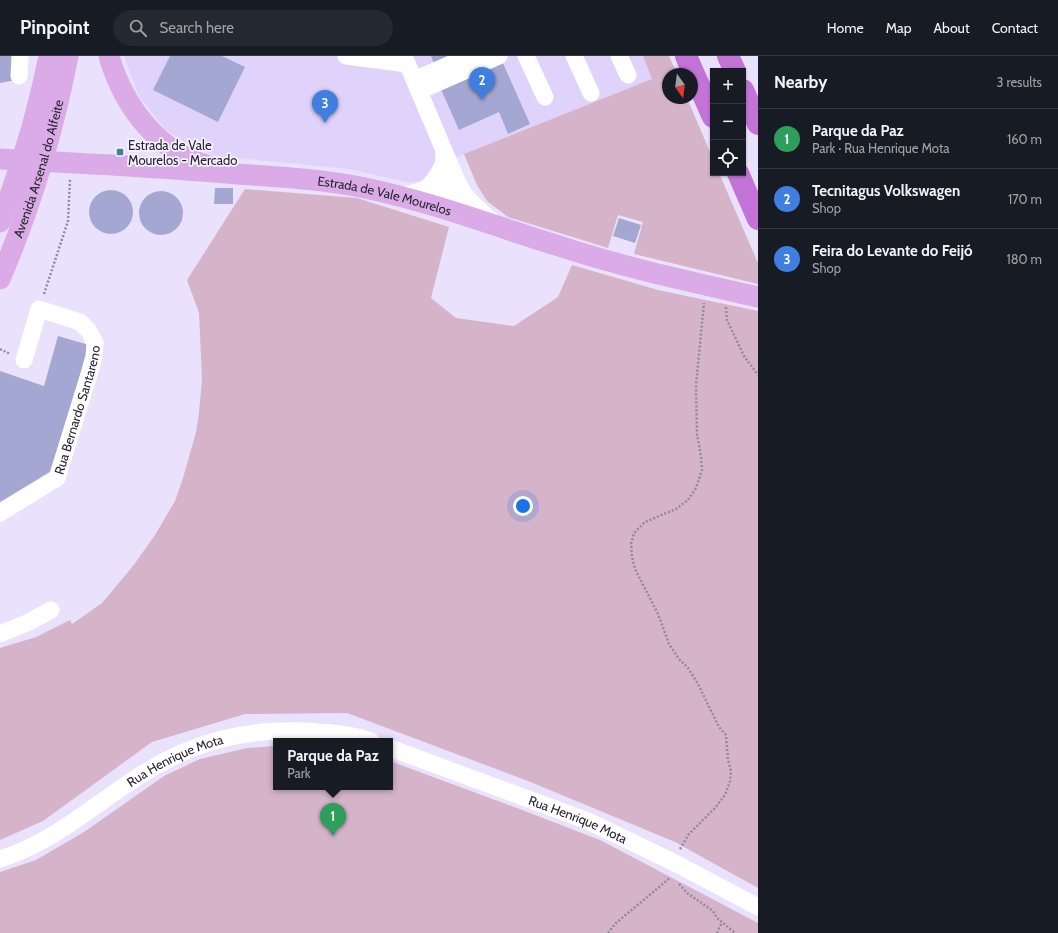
<!DOCTYPE html>
<html lang="en">
<head>
<meta charset="utf-8">
<style>
  body { margin:0; font-family:Cabin,sans-serif; background:#242831; color:#f1f3f6 }
  .controls { position:absolute; right:12px; top:12px; display:grid; overflow:hidden; border-radius:0px; box-shadow:0 1px 3px #0004 }
  .controls button { width:36px; height:36px; display:grid; place-items:center; padding:0; border:0; border-bottom:1px solid #363941; background:#171b24; color:#f1f3f6; font:20px sans-serif }
  .compass { position:absolute; left:662px; top:12px; width:36px; height:36px; border-radius:50%; background:#171b24; box-shadow:0 1px 3px #0004; rotate:166deg }
  .you { position:absolute; left:523px; top:450px; width:14px; height:14px; margin:-10px; border:3px solid #fff; border-radius:50%; background:#1a73e8; box-shadow:0 0 0 6px #1a73e833 }
  .badge { display:grid; place-items:center; width:26px; height:26px; border-radius:50%; background:#3d858d; color:#fff; font-size:13px; font-weight:700 }
  .pin { position:absolute; translate:-50% -33px; filter:drop-shadow(0 1px 2px #0008) }
  .pin::after { content:''; position:absolute; top:21px; width:14px; height:12px; background:inherit; clip-path:polygon(0 0,100% 0,50% 100%) }
  .popup { position:absolute; left:273px; top:682px; width:120px; height:52px; box-sizing:border-box; display:grid; place-content:center; border-radius:0px; background:#171b24; filter:drop-shadow(0 1px 3px #0005); font-size:13px; white-space:nowrap; color:#9ea1a6 }
  .popup b { font-size:15px; color:#f1f3f6 }
  .popup::after { content:''; position:absolute; left:50%; top:100%; margin-left:-8px; border:8px solid transparent; border-top-color:#171b24 }
  .list { margin:0; padding:0; list-style:none }
  h2 { display:flex; justify-content:space-between; align-items:center; height:52px; margin:0; padding:0 16px; font-size:17px }
  h2 small { font-size:13px; font-weight:400; color:#9ea1a6 }
  .list li { display:grid; grid-template-columns:26px 1fr auto; gap:12px; align-items:center; box-sizing:border-box; height:60px; padding:0 16px; border-top:1px solid #363941 }
  .list b { display:block; font-size:15px; white-space:nowrap }
  .list p { margin:0; font-size:13px; white-space:nowrap; color:#9ea1a6 }
  .list em { font-size:13px; font-style:normal; color:#9ea1a6 }
  .icon { flex:none; width:22px; height:22px; fill:none; stroke:currentColor; stroke-width:2; stroke-linecap:round; stroke-linejoin:round }
  .map { position:relative; flex:none; width:758px; height:877px; overflow:hidden }
  header { display:flex; align-items:center; gap:24px; box-sizing:border-box; height:56px; padding:0 20px; background:#171b24; border-bottom:1px solid #363941 }
  header strong { font-size:19px }
  nav { display:flex; gap:22px; margin-inline-start:auto; font-size:14px }
  .search { width:280px; height:36px; background:#242831; display:flex; align-items:center; gap:10px; box-sizing:border-box; padding:0 14px; border-radius:22px; color:#9ea1a6; font-size:15px }
  main { display:flex }
  aside { flex:1; background:#171b24 }
  .map>svg:first-child { display:block }
</style>
</head>
<body>
<header>
<strong>Pinpoint</strong>
<div class="search"><svg class="icon" aria-label="search" viewBox="0 0 24 24"><circle cx="10" cy="10" r="6"/><path d="M15 15l6 6"/></svg>Search here</div>
<nav><a>Home</a><a>Map</a><a>About</a><a>Contact</a></nav>
</header>
<main>
<div class="map">
<svg width="758" height="877" viewBox="0 0 758 877">
  <rect width="100%" height="100%" fill="#eae2fd"/>
  <path fill="#e0d3fb" d="M124,0h519l10,23 -216,86 -15,16 -12,2 -61,-14 -133,-13 -25,-10 -25,-16 -27,-33z"/>
  <g fill="#d5b4ca">
    <path d="M643,0h26l8,18h-9v24h19l26,61v14h6l39,90v21l-124,-30 9,-32 -25,-7 -10,33 -100,-31 -21,-16 -10,-16 -13,-31 188,-75z"/>
    <path d="M245,133l112,9 92,29 -18,71 25,20 58,8 44,-29 14,-32 86,25 100,21v577l-83,-46 -147,-61 -181,-68 -102,1 -93,28 -109,79 -43,19v-192l36,-11 34,-17 2,4 30,-21 31,-37 22,-31 20,-34 8,-23 13,-46 3,-20 3,-33 -3,-66 -12,-33z"/>
    <path d="M276,690v41h114v-26l127,47 83,32 158,83v10h-758v-61l36,-12 48,-28 80,-56 36,-17 47,-11z"/>
  </g>
  <g fill="#a3a7d2">
    <path d="M0,0h12l4,24 -16,3z"/>
    <path d="M170,0h52l23,11 -27,55 -65,-32z"/>
    <path d="M431,0h22l-19,8z"/>
    <path d="M502,5l28,63 -22,10 -9,-22 -40,18 -19,-43z"/>
    <path d="M215,132h18v16h-19z"/>
    <circle cx="111" cy="156" r="22"/>
    <circle cx="161" cy="157" r="22"/>
    <path d="M619,162l22,7 -6,18 -22,-7z"/>
    <path d="M58,280l31,9 -36,125 -53,32v-131l44,15z"/>
  </g>
  <g fill="none" stroke-linecap="round" stroke-linejoin="round">
    <g stroke="#908a9e" stroke-width="2.5" stroke-dasharray="2 2" stroke-linecap="butt">
      <path d="M44,238l24,-73 2,-42"/>
      <path d="M726,251l1,13 17,36 14,19"/>
      <path d="M0,293l10,5"/>
      <path d="M680,793l9,-15 26,-26 10,-13 5,-14 1,-10 -3,-11 -2,-25 -7,-8 -21,-43 -10,-16 -9,-9 -10,-15 -11,-30 -23,-45 -3,-12 -1,-13 3,-11 11,-11 31,-13 12,-9 8,-12 6,-18 -1,-14 -4,-22 -1,-49 8,-82"/>
      <path d="M679,828l8,9 26,18 4,7 18,15"/>
      <path d="M608,877l8,-10 54,-45"/>
      <path d="M717,877l5,-11"/>
    </g>
    <g stroke="#fff" stroke-width="17">
      <path d="M346,0l61,8"/>
      <path d="M404,0l53,125c0,14 1,20 -10,29l-5,-8 2,-51"/>
      <path d="M526,0l19,41"/>
      <path d="M574,0l17,37"/>
      <path d="M619,0l9,19"/>
      <path d="M19,20l1,-20"/>
      <path d="M414,24l55,-24"/>
      <path d="M419,35l80,-35"/>
      <path d="M457,125l7,13 10,11 20,18"/>
      <path d="M399,140c26,-5 30,-5 43,-29"/>
      <path id="s1" d="M0,457l57,-35 33,-107 4,-15 1,-13 -6,-12 -9,-9 -41,-13 -15,51"/>
      <path d="M0,578l29,-12 22,-12"/>
      <path id="s2" d="M390,692l198,73 87,42 83,44"/>
      <path id="s3" d="M0,803c49,-15 88,-49 130,-77 59,-40 116,-56 187,-50 18,1 37,3 54,9"/>
    </g>
    <g stroke="#dbabe8" stroke-width="21">
      <path d="M109,0c14,49 49,97 101,110"/>
      <path id="s4" d="M0,103c79,4 158,8 237,15 42,3 86,5 128,14 67,14 132,39 197,59 64,21 130,35 196,50"/>
      <path d="M0,166c21,-54 38,-110 49,-166"/>
      <path id="s5" d="M0,223c31,-72 53,-146 68,-223"/>
    </g>
    <g stroke="#c373d8" stroke-width="22">
      <path d="M686,0l27,61"/>
      <path d="M728,0l7,15"/>
      <path d="M743,34l15,34"/>
      <path d="M738,117l20,46"/>
    </g>
  </g>
  <rect fill="#3d858d" stroke="#f6f1ff" stroke-width="1.5" x="116" y="92" width="8" height="8" rx="2"/>
  <g text-anchor="middle" stroke-width="3.5" stroke-linejoin="round" paint-order="stroke">
    <g font-size="13" fill="#292531" stroke="#f6f1ff" text-anchor="start">
      <text x="128" y="94">Estrada de Vale<tspan x="128" dy="15">Mourelos - Mercado</tspan></text>
    </g>
    <g font-size="13" fill="#292531" stroke="#f6f1ff">
      <text dy="5" stroke="none"><textPath href="#s5" startOffset="117">Avenida Arsenal do Alfeite</textPath></text>
      <text dy="5" stroke="none"><textPath href="#s4" startOffset="387">Estrada de Vale Mourelos</textPath></text>
      <text dy="5" stroke="none"><textPath href="#s1" startOffset="138">Rua Bernardo Santareno</textPath></text>
      <text dy="5" stroke="none"><textPath href="#s3" startOffset="202">Rua Henrique Mota</textPath></text>
      <text dy="5" stroke="none"><textPath href="#s2" startOffset="201">Rua Henrique Mota</textPath></text>
    </g>
  </g>
</svg>
<div class="controls">
<button>+</button>
<button>−</button>
<button><svg class="icon" aria-label="locate" viewBox="0 0 24 24"><circle cx="12" cy="12" r="6"/><path d="M12 2v4M12 18v4M2 12h4M18 12h4"/></svg></button>
</div>
<svg class="compass" viewBox="-18 -18 36 36"><path d="M0-13l5 13h-10z" fill="#e53935"/><path d="M0 13l5-13h-10z" fill="#9ea1a6"/></svg>
<div class="you"></div>
<div class="pin badge" style="left:333px;top:780px;background:#2e9e5b">1</div>
<div class="popup"><b>Parque da Paz</b>Park</div>
<div class="pin badge" style="left:482px;top:44px;background:#3f7fe0">2</div>
<div class="pin badge" style="left:325px;top:67px;background:#3f7fe0">3</div>
</div>
<aside>
<h2>Nearby<small>3 results</small></h2>
<ul class="list">
<li><span class="badge" style="background:#2e9e5b">1</span><div><b>Parque da Paz</b><p>Park · Rua Henrique Mota</p></div><em>160 m</em></li>
<li><span class="badge" style="background:#3f7fe0">2</span><div><b>Tecnitagus Volkswagen</b><p>Shop</p></div><em>170 m</em></li>
<li><span class="badge" style="background:#3f7fe0">3</span><div><b>Feira do Levante do Feijó</b><p>Shop</p></div><em>180 m</em></li>
</ul>
</aside>
</main>
</body>
</html>
